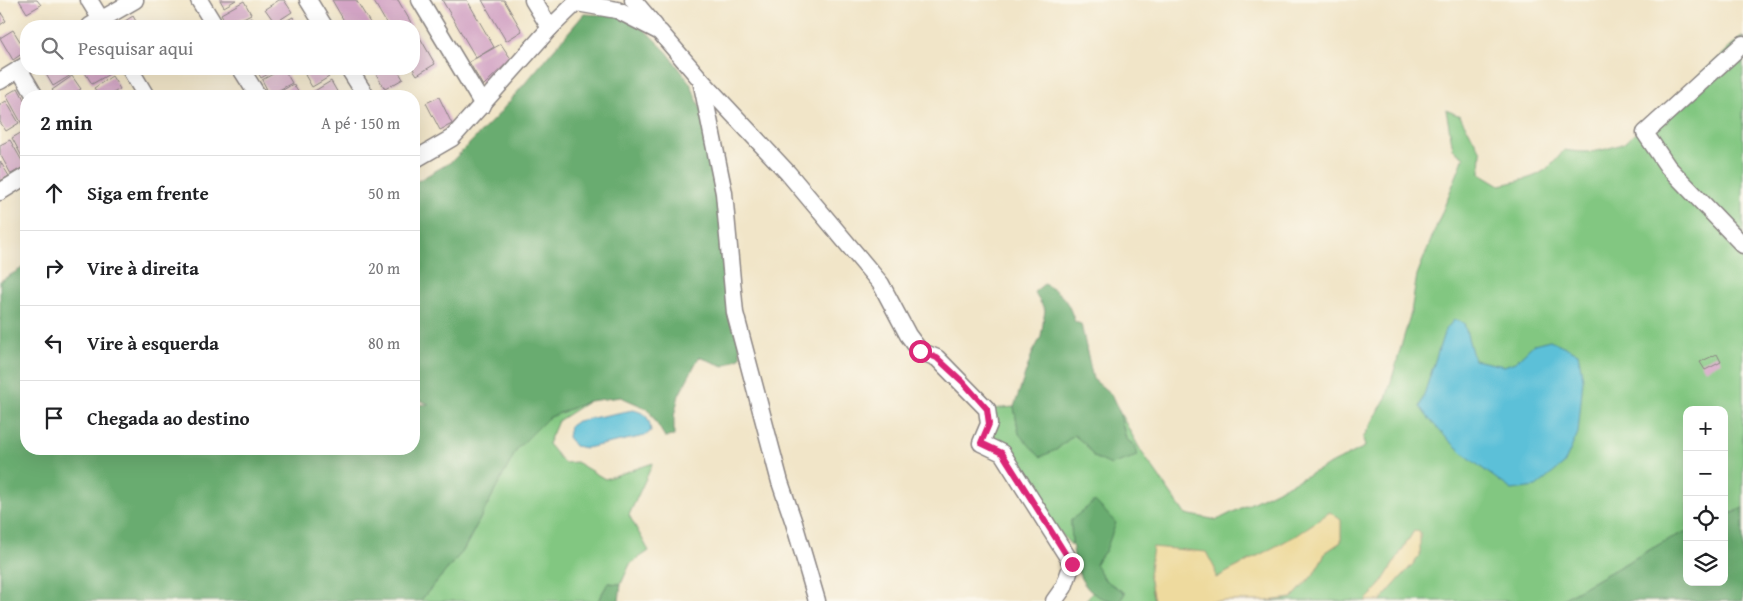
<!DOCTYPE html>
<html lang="pt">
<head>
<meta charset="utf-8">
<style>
  body { margin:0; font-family:"Gentium Book Plus",serif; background:#f6f6f6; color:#202124 }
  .controls { position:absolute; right:15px; bottom:15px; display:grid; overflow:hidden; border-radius:10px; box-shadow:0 5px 20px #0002 }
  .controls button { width:45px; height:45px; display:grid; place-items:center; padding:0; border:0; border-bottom:1px solid #e0e0e0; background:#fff; color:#202124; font:25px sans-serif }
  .stop { position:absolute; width:15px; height:15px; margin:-11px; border:4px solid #db2777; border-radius:50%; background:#fff }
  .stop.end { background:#db2777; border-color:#fff; box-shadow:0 1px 5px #0008 }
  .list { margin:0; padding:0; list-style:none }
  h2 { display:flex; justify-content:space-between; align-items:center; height:65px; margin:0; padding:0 20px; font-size:21px }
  h2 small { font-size:16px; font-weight:400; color:#757577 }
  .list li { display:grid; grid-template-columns:32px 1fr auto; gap:15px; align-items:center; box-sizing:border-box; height:75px; padding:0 20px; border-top:1px solid #e0e0e0 }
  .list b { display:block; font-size:19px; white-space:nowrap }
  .list em { font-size:16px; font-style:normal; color:#757577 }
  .icon { flex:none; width:28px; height:28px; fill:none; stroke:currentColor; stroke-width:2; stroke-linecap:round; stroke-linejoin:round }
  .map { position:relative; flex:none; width:1743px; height:601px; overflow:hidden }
  .search { position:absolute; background:#fff; box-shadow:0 5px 20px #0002; left:20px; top:20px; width:400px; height:55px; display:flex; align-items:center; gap:12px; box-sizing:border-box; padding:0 18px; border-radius:20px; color:#757577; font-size:19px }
  .panel { position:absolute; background:#fff; box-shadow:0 5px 20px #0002; left:20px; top:90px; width:400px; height:365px; border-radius:20px }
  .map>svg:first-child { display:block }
</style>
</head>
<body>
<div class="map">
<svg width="1743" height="601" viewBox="0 0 1743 601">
  <rect width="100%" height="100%" fill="#fbf7ec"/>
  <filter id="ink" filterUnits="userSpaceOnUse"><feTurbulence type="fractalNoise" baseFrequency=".02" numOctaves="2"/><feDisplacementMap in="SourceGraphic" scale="10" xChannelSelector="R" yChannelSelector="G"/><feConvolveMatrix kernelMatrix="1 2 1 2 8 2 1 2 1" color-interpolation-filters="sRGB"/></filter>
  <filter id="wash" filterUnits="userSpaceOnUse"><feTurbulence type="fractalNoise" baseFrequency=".0096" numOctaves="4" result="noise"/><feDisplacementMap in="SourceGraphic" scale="20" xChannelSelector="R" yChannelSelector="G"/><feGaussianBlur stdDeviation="1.12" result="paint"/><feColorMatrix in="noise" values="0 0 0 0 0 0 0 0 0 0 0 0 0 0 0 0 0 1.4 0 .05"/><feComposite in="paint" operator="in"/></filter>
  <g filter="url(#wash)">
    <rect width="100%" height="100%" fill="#f1e5c8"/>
    <g fill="#82c781" stroke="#52745e">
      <path d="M1743,36v472l-19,8v-106h-37v121l-20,9 -108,61h-179l40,-45 -6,-25 -35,56 -14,14h-98l25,-3 21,-23 13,-23 15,-10 -11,-30 -34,24 -80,42 -67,-2 5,25h-34l5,-8 -20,-13 -10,-16 11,-14 -35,-30 1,26 -16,-18 -44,-72 -18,-18 -3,-29 23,-2 5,27 37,16 18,-15 11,9 9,13 40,-12 -8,-6 -7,-28 22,40 44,63 32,6 148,-73 -2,-9 24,-42 24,-84 6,-37 47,-118 -11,-8 -7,-39 14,6 21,36 -1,21 20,12c32,-7 44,-8 64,-35 25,4 36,2 60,-7z"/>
      <path d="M589,401l-31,20 -10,23 16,19 12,-1 29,17 48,-16 -24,52 20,36 -19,13 -9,20 -13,-1 -10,18h-178l43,-50 54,-102 31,-31z"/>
      <path d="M1093,592l18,9h-26z"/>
    </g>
    <g fill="#69ac6f" stroke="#466755">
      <path d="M584,14l35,2 27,15 21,21 23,31 13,31 11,44 27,199 -17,9 -25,-9 -20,38 -5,21v20l-9,1 -17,-28 -27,-12 -32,4 -41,17 -31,31 -54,102 -43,50h-420v-320l26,-15v183h388v-44l15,-1 -15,-6v-215l37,-21 46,-46z"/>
      <path d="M1044,284c20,10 24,18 31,38l6,2 12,55 18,15 8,17 7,28 8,6 3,11 -26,9 -17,-8 -9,-13 -11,-9 -18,15 -16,7 -21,-23 -5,-27 18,-53 9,-17 4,-27 -11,-18z"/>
      <path d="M1095,501l21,22 -10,27 -11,14 10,16 20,13 -5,8c-46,0 -48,-47 -49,-81z"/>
      <path d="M1743,508v93h-184l108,-61 20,-9v51h37v-66z"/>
      <path d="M608,583l13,1 -2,17h-21z"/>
    </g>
    <g fill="#eeda9e" stroke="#887e6c">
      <path d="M1330,512l11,8v22l-15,10 -13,23 -21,23 -25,3h-113l-5,-25 4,-29 53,5 9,17 1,9 79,-42z"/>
      <path d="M1414,531l6,1v24l-40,45h-15l14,-14z"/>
    </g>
    <g fill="#5bc0d8" stroke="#3e718a">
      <path d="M1454,320l10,3 10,37 30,6 11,-4 19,-18 16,-4 28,13 5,26 -5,54 -14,31 -28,23 -24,3c-35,-25 -67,-48 -92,-83l25,-77z"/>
      <path d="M633,410c13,3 16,7 18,21l-6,5 -59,12 -11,-2 -7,-9 2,-11 7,-5z"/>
    </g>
    <g id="blocks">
      <g fill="#d3a4c5">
        <path d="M19,0h18l4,5 -14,8z"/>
        <path d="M220,0h16l-12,7z"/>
        <path d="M279,0h5l8,12 -17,11 -10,-14z"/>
        <path d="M332,0h24l16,26h-25z"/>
        <path d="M373,0h25l15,26h-25z"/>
        <path d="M442,0h25l27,47 -18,11z"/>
        <path d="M482,0h22l18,31 -16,10z"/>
        <path d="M244,1l7,13 -23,12 -7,-12z"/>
        <path d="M0,11l6,10 -6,4z"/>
        <path d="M133,16l5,9 -2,1h-19z"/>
        <path d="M293,17l5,9h-20v-1z"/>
        <path d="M251,18l4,8h-18z"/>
        <path d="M414,27l21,37 -18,11 -4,-6z"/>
        <path d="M13,30l13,21 -13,9 -13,-22z"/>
        <path d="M501,44l10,15 -28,27 -14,-24z"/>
        <path d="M48,69h19l4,6 -18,11 -9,-15z"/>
        <path d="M87,69h22l2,4 -19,11 -8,-13z"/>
        <path d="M256,69h21l-16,9z"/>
        <path d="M282,69h2l8,14 -22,12 -8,-15z"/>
        <path d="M315,69h9l5,8 -17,10 -7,-12z"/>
        <path d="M373,69h24l6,10 -18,10z"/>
        <path d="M72,76l9,13 -11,7h-13l-5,-6z"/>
        <path d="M112,76l8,13 -12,7h-8l-6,-8z"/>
        <path d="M331,81l8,14 -30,1 -1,-1z"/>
        <path d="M293,84l8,12h-28z"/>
        <path d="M18,88l8,15v21l-3,2 -17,-31z"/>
        <path d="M439,97l13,27 -12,6 -14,-27z"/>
        <path d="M6,101l13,22 -13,8 -6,-9v-17z"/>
        <path d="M24,131l2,5v28l-14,-26z"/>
        <path d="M10,140l15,26 -14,8 -11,-20v-9z"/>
        <path d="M0,161l9,15 -9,5z"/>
        <path d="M1717,354l4,8 -16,8 -5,-8z"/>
      </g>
    </g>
  </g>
  <g filter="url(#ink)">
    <use href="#blocks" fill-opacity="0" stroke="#8a8482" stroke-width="1"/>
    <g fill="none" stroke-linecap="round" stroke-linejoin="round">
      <g stroke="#8a8482" stroke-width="19">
        <g id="minor">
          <path d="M89,0l16,26"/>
          <path d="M199,0l16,26"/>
          <path d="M308,0l16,26"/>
          <path d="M420,0l63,105"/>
          <path d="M633,0l22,26"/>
          <path d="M577,3l40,7 43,22 41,48 23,113 11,120 45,169 14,41 23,78"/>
          <path d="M90,26l45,-26"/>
          <path d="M550,28l29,-28"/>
          <path d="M1743,44l-98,89 23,34 75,78"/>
          <path d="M19,69l16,27"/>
          <path d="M130,69l16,27"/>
          <path d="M241,69l17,27"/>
          <path d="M349,69l17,27"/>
          <path d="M701,80l87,93 93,111 27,51 12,16 17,7 50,51 2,15 -8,19 21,10 70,111 -8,23 -10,14"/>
          <path d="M0,81l26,-16"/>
          <path d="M414,160l38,-22 98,-110 -17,-28"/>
          <path d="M0,192l26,-16"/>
        </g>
      </g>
      <use href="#minor" stroke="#fff" stroke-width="16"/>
    </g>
  </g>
  <g fill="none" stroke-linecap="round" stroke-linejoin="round" filter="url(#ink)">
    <path stroke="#db2777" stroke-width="6" d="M920,351l17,7 26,24 24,27 2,15 -8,19 21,10 70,111"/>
  </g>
</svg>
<div class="controls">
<button>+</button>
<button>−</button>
<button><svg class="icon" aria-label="locate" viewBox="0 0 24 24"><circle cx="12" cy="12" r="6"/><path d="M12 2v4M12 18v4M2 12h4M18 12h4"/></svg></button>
<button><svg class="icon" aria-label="layers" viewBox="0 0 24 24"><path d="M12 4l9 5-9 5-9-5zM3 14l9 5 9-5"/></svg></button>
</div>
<div class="stop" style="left:920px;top:351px"></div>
<div class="stop end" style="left:1072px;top:564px"></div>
<div class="search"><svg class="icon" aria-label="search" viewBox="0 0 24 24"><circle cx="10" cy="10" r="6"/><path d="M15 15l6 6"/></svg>Pesquisar aqui</div>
<section class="panel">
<h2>2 min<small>A pé · 150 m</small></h2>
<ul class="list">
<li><svg class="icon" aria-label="ahead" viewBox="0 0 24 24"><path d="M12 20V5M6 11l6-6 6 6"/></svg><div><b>Siga em frente</b></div><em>50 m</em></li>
<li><svg class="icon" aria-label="right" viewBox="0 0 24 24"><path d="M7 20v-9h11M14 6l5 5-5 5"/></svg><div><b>Vire à direita</b></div><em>20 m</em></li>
<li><svg class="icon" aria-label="left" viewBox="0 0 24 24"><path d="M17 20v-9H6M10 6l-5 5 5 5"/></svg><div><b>Vire à esquerda</b></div><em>80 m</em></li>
<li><svg class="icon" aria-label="arrive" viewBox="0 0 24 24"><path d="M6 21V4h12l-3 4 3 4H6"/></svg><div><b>Chegada ao destino</b></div></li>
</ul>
</section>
</div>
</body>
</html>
